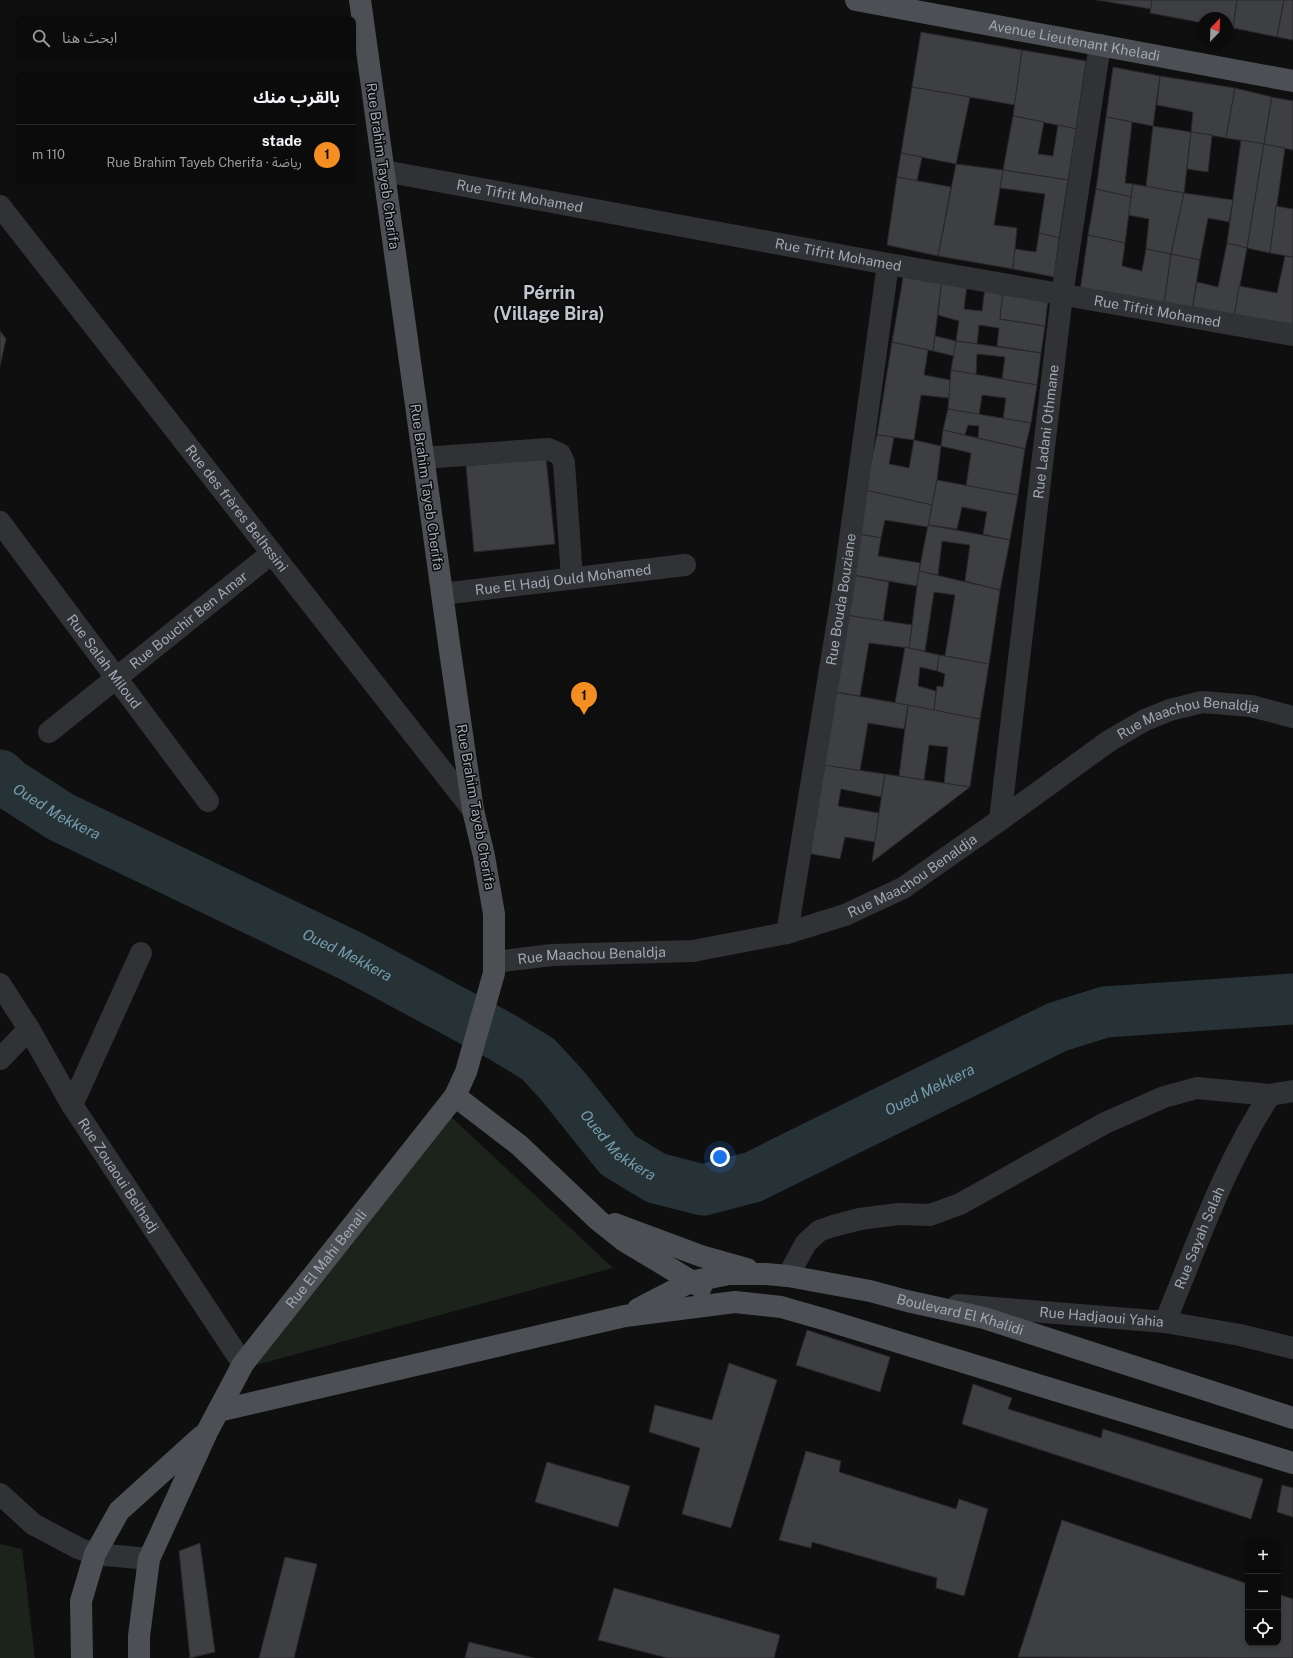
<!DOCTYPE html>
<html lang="ar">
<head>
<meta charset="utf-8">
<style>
  body { margin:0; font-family:"Public Sans","Noto Sans Arabic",sans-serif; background:#141415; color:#f1f3f6; direction:rtl }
  .controls { position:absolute; right:12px; bottom:12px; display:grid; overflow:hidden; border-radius:8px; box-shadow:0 2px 6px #0003 }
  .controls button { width:36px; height:36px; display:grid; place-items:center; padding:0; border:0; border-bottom:1px solid #2b2b2d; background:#0b0b0c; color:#f1f3f6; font:20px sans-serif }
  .compass { position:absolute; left:1197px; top:12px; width:36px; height:36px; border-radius:50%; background:#0b0b0c; box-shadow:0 2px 6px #0003; rotate:23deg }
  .you { position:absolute; left:720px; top:1157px; width:14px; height:14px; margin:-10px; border:3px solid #fff; border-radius:50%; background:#1a73e8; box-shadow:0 0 0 6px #1a73e833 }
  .badge { display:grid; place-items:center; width:26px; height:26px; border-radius:50%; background:#f58e22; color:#111; font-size:13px; font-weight:700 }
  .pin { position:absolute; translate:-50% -33px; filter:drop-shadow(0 1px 2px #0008) }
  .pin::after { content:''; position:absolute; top:21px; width:14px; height:12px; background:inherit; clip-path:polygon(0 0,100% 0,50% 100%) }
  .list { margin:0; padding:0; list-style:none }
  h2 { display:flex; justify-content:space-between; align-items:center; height:52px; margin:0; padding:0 16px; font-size:17px }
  h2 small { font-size:13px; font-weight:400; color:#9a9b9d }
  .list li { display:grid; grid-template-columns:26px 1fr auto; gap:12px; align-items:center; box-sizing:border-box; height:60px; padding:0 16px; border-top:1px solid #2b2b2d }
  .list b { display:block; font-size:15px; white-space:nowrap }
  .list p { margin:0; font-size:13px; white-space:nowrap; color:#9a9b9d }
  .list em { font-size:13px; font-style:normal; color:#9a9b9d }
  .icon { flex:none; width:22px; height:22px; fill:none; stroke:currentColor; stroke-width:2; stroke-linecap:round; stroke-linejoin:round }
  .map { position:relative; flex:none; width:1293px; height:1658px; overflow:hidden; direction:ltr }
  .search { position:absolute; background:#0b0b0c; box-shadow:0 2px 6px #0003; left:16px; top:16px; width:340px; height:44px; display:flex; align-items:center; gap:10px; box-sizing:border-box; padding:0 14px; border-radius:8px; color:#9a9b9d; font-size:15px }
  .panel { position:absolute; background:#0b0b0c; box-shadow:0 2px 6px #0003; left:16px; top:72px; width:340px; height:112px; border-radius:8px; direction:rtl }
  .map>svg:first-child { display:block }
</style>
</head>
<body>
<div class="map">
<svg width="1293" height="1658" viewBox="0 0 1293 1658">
  <rect width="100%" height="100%" fill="#0f0f10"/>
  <g fill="#1b231b">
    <path d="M448,1114l165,154 -368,100z"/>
    <path d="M0,1544l22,5 13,109h-35z"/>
  </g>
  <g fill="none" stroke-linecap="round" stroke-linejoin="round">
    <path stroke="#273236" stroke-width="51" id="s1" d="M0,775l8,8 53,34 290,139 151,81 36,22 24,26 56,70 38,23 47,12 50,-13 304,-150 48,-15 188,-13"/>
  </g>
  <g fill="#3e3f43" stroke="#29292c">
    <path d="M1097,0h55l-1,9z"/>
    <path d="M1152,0h85l-4,28 -6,-1v-9h-24v5l-53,-10z"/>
    <path d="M1237,0h47l-7,37 -44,-9z"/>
    <path d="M1284,0h9v40l-16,-3z"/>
    <path d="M921,32l101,18 -7,55 -103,-18z"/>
    <path d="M1022,50l64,11 -10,68 -63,-13z"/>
    <path d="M1113,67l47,9 -7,50 -47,-9z"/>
    <path d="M1160,76l75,12 -9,50 -35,-6 2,-20 -36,-7z"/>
    <path d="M912,87l58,10 -14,67 -55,-11z"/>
    <path d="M1235,88l37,9 -8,47 -38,-6z"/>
    <path d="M1272,97l21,4v49l-29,-6z"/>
    <path d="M1013,116l31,6 -6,32 15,2 5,-31 18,4 -8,51 -65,-10z"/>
    <path d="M1106,117l26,5 -7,61 8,1 -2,13 -35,-8z"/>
    <path d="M1153,126l38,6 -7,61 -38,-6z"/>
    <path d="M1191,132l21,3 -4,37 -21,-3z"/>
    <path d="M1241,140l23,4 -17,104 -20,-5z"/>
    <path d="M1264,144l21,4 -15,105 -23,-5z"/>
    <path d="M901,153l21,4 -5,24 -20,-4z"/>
    <path d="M956,164l47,6 -9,55 23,3 -4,41 -75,-13z"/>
    <path d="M1003,170l65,10 -9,58 -20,-5 6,-39 -45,-6z"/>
    <path d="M897,177l54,10 -13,69 -51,-11z"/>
    <path d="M1133,184l51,9 -13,61 -25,-5 3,-30 -21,-4z"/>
    <path d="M1096,189l35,8 -6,46 -37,-8z"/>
    <path d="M1184,193l49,7 -4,22 -21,-4 -8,42 -29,-6z"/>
    <path d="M1276,206l17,3v48l-23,-4z"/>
    <path d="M1039,233l20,5 -5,39 -41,-8 2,-20 21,3z"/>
    <path d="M1088,235l37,8 -3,23 20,5 4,-22 25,5 -7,51 -84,-14z"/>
    <path d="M1227,243l20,5 -13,69 -42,-7 5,-28 21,5z"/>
    <path d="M1171,254l29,6 -8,50 -28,-5z"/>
    <path d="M1285,256l8,1v70l-59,-10 5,-31 38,7z"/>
    <path d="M904,272l38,7 -9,72 -41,-9z"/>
    <path d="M942,279l25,6 -3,24 18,2 3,-23 18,4 -3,27 45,7 -4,27 -44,-7 2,-18 -20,-3 -2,19 -21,-3 3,-20 -21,-6z"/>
    <path d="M1003,292l45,7 -3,27 -45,-7z"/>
    <path d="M0,331l6,8 -6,27z"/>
    <path d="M935,336l21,5 -2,15 -21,-5z"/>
    <path d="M956,341l85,12 -4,32 -35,-6 3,-22 -28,-3 -1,21 -25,-5z"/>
    <path d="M892,342l36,8 -4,25 26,5 -1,18 -28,-3 -7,45 -37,-5z"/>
    <path d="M951,370l86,15 -6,38 -28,-4 3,-21 -24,-3 -3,20 -31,-6z"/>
    <path d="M948,409l83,14 -6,26 -47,-11 1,-12 -11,-1 -3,10 -22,-5z"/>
    <path d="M943,430l82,19 -7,46 -52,-9 5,-33 -30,-7z"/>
    <path d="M877,435l17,2 -5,27 20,4 5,-28 27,6 -4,34 -5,25 -67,-15z"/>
    <path d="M546,458l9,86 -81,8 -8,-86z"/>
    <path d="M937,480l81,15 -8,45 -27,-6 4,-22 -25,-5 -5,22 -29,-4z"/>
    <path d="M865,490l67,15 -4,22 -43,-7 -4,18 -22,-4z"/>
    <path d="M928,525l82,15 -10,50 -35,-9 5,-36 -28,-4 -4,34 -19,-4z"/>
    <path d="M859,534l22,4 -3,18 42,7 -3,23 -64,-11z"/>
    <path d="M919,571l81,19 -11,74 -44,-8 10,-61 -21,-3 -9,59 -16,-3z"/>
    <path d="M853,575l36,7 -6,39 -38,-6z"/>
    <path d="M845,615l67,10 -3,23 -40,-5 -9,53 -31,-5z"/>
    <path d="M905,647l34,8 -2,16 -17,-4 -2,19 18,5 -2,20 -39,-8z"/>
    <path d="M939,655l50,9 -9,55 -46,-8 3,-25 6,1 2,-13 -8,-3z"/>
    <path d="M829,691l79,14 -4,24 -36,-6 -8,48 -41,-6z"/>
    <path d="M908,705l72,14 -10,68 -26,-3 4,-37 -19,-2 -5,35 -25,-4z"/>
    <path d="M816,764l69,10 -4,23 -40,-8 -3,17 41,7 -4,29 -30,-5 -5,22 -39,-7z"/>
    <path d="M885,774l85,13 -98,75 7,-49z"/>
    <path d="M807,1330l83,27 -10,35 -84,-27z"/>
    <path d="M729,1363l48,17 -46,148 -49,-14 18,-66 -51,-16 6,-27 57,15z"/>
    <path d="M973,1384l39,14 -4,11 93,29 2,-9 160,50 -12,40 -289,-95z"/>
    <path d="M806,1451l35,10 -2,11 117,37 3,-10 29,10 -24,87 -28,-8 1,-10 -125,-36 -1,6 -32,-8z"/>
    <path d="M547,1462l83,24 -12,41 -83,-25z"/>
    <path d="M1282,1485l11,3v29l-16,-5z"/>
    <path d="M1062,1520l186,64v59h30v-49l15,5v59l-275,-1z"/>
    <path d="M200,1543l15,109 -25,6 -11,-107z"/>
    <path d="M285,1557l32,7 -23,94h-35z"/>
    <path d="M614,1588l166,47 -6,23h-107l-69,-18z"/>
    <path d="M469,1642l65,16h-69z"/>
  </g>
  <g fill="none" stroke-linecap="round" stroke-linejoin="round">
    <g stroke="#303235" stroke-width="22">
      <path id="s2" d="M384,171l504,93 405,71"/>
      <path id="s3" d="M0,206l473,604"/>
      <path d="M423,458l125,-9 12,5 4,9 8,115"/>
      <path id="s4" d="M0,522l208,279"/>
      <path id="s5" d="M442,594l243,-29"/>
      <path id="s6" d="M49,732l223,-179"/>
      <path id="s7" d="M1000,820l62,-525 38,-250"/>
      <path id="s8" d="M787,933l56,-343 45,-326"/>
      <path id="s9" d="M495,962l57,-7 141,-4 94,-18 58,-18 58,-27 97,-68 109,-79 36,-21 25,-10 32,-8 49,4 42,11"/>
      <path id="s10" d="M0,984l29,45 43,76 171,259"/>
      <path d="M0,1059l29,-30"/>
      <path d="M72,1105l69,-152"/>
      <path d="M788,1276l18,-33 13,-12 14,-5 27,-7 38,-5 32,1 30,-11 145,-81 59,-26 33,-9 73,7"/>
      <path id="s11" d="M958,1305l207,17 75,13 53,13"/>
      <path id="s12" d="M1165,1322c32,-77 59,-158 105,-227l23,-4"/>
      <path d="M0,1494l33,30 45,24 17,6 54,5"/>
    </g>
    <g stroke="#4c4f54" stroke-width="22">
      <path id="s13" d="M856,0l437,81"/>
      <path d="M455,1096l64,49 79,75 25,20 78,47"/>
      <path d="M615,1224l86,32 46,13"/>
      <path id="s14" d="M638,1309l52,-27 39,-8h37l22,2 82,15 37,10 77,17 309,100"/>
      <path d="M218,1411l407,-95 110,-14 46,5 42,12 470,144"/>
      <path d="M82,1658l-1,-57 14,-47 24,-43 83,-75"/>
      <path id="s15" d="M139,1658v-22l10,-77 59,-129 35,-66 212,-268 11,-24 28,-99v-59l-10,-58 -11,-46 -23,-159 -90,-651"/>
    </g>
  </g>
  <g text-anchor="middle" stroke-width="3" stroke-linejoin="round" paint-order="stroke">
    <g font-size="14" fill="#9fa8b2" stroke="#0a0a0b">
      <text dy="5" stroke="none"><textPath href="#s13" startOffset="222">Avenue Lieutenant Kheladi</textPath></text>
      <text transform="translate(383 166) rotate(82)" y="5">Rue Brahim Tayeb Cherifa</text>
      <text dy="5" stroke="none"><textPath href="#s2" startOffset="138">Rue Tifrit Mohamed</textPath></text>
      <text dy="5" stroke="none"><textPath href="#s2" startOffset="462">Rue Tifrit Mohamed</textPath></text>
      <text dy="5" stroke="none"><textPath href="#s2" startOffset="786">Rue Tifrit Mohamed</textPath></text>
      <text dy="5" stroke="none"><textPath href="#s7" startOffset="391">Rue Ladani Othmane</textPath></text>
      <text transform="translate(427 487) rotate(82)" y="5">Rue Brahim Tayeb Cherifa</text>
      <text dy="5" stroke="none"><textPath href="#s3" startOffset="384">Rue des frères Belhssini</textPath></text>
      <text dy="5" stroke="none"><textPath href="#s5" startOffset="122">Rue El Hadj Ould Mohamed</textPath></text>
      <text dy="5" stroke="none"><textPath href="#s8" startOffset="338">Rue Bouda Bouziane</textPath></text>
      <text dy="5" stroke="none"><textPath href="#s6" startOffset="179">Rue Bouchir Ben Amar</textPath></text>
      <text dy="5" stroke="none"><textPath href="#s4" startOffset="174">Rue Salah Miloud</textPath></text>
      <text dy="5" stroke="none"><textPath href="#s9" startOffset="757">Rue Maachou Benaldja</textPath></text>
      <text transform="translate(476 807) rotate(80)" y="5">Rue Brahim Tayeb Cherifa</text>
      <text dy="5" stroke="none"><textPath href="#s9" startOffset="433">Rue Maachou Benaldja</textPath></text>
      <text dy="5" stroke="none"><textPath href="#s9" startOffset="97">Rue Maachou Benaldja</textPath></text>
      <text dy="5" stroke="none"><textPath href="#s10" startOffset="225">Rue Zouaoui Belhadj</textPath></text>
      <text dy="5" stroke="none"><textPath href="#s12" startOffset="91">Rue Sayah Salah</textPath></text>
      <text dy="5" stroke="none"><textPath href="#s15" startOffset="450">Rue El Mahi Benali</textPath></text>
      <text dy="5" stroke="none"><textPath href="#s14" startOffset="334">Boulevard El Khalidi</textPath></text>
      <text dy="5" stroke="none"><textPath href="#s11" startOffset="144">Rue Hadjaoui Yahia</textPath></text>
    </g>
    <g font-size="15" font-style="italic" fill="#759cae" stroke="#0a0a0b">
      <text dy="5" stroke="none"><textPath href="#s1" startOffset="68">Oued Mekkera</textPath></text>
      <text dy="5" stroke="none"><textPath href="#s1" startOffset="392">Oued Mekkera</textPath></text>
      <text dy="5" stroke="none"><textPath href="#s1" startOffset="1076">Oued Mekkera</textPath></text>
      <text dy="5" stroke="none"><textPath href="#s1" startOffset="728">Oued Mekkera</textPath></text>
    </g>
    <g font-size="18" font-weight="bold" fill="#c0c6ce" stroke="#0a0a0b">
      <text x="549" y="299">Pérrin<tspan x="549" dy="21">(Village Bira)</tspan></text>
    </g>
  </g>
</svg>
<div class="controls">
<button>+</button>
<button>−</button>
<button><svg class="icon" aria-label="locate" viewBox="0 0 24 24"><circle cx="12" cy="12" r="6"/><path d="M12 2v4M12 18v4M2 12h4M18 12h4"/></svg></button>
</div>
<svg class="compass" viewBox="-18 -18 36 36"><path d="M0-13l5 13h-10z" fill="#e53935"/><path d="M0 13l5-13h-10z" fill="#9a9b9d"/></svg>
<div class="you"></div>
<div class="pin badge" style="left:584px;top:715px">1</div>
<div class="search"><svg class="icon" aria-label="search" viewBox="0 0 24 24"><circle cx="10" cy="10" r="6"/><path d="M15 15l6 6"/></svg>ابحث هنا</div>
<section class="panel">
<h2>بالقرب منك<small></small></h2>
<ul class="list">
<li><span class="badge">1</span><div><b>stade</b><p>رياضة · Rue Brahim Tayeb Cherifa</p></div><em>110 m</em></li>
</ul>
</section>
</div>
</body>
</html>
